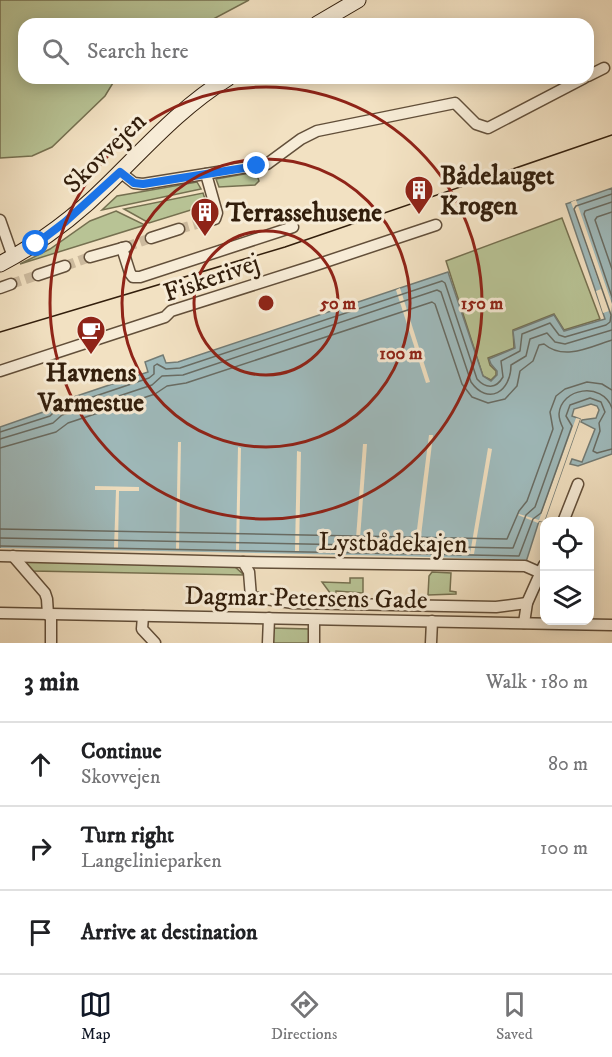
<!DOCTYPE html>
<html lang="en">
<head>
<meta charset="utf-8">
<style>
  body { margin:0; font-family:"IM FELL DW Pica",serif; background:#f6f6f6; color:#202124 }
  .controls { position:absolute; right:18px; bottom:18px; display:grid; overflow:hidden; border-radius:12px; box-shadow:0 3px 15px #0003 }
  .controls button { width:54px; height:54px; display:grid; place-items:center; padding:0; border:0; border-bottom:2px solid #e0e0e0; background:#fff; color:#202124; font:30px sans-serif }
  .stop { position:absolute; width:18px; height:18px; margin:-14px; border:4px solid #1a73e8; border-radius:50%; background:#fff }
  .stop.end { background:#1a73e8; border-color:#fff; box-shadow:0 2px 6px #0008 }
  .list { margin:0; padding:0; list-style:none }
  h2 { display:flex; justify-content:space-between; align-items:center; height:78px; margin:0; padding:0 24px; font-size:26px }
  h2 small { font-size:20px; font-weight:400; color:#757577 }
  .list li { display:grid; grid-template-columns:39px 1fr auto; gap:18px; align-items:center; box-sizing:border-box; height:84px; padding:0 24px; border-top:2px solid #e0e0e0 }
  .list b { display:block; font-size:22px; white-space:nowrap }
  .list p { margin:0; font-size:20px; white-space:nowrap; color:#757577 }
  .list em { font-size:20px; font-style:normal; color:#757577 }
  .icon { flex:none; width:33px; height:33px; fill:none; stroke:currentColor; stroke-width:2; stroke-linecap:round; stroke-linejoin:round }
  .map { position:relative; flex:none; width:612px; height:643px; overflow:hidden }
  .search { position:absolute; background:#fff; box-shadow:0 3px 15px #0003; left:18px; right:18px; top:18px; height:66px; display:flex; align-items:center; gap:15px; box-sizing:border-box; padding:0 21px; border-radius:18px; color:#757577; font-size:22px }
  .sheet { height:330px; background:#fff }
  nav { display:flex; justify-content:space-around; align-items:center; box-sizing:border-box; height:84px; border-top:2px solid #e0e0e0; background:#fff; font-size:16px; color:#757577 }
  nav a { display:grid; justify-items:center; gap:3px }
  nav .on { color:#111827 }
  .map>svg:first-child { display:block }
</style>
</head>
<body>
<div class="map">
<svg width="612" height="643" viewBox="0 0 612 643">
  <rect width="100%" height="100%" fill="#f2e1c2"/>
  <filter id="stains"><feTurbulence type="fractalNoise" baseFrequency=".00333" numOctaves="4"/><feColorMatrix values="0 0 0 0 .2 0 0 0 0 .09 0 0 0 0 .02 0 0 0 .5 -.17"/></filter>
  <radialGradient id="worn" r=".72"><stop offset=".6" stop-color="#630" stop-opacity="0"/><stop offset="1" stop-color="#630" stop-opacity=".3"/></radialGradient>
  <g fill="#b8c395" stroke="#757050" stroke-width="1.5">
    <path d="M0,0h249l-45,24h-180v54h92l-11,18 -53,51 -20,9 -32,2z"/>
    <path d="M256,172l3,9 -4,4 -36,2 -3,-8z"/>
    <path d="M197,182l4,7 -99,21 15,-14z"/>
    <path d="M203,193l4,12 -58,18 -25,-14z"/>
    <path d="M116,211l29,14 -125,39 30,-15 40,-28z"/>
    <path d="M562,218l38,101 -36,11 -10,-16 -41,16 1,18 -26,10 2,7 6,6v4l-5,5 -8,-4 -37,-115z"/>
    <path d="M24,562l206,3 5,2 9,8 -213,-4z"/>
    <path d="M432,572l19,1 -1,18 6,1v2l-28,1 1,-19z"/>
    <path d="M350,578h13v15l-27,-2 -1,7 -2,-1 -11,-15 28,1z"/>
    <path d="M271,628l39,1v14h-40z"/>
  </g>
  <path fill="#9fbbbd" stroke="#737c76" stroke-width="1.5" d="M612,188v266l-34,12 -8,-2 2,-5 10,3 13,-33 -14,-7 1,-2 14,-2 3,-8 -2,-4 -6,-2 -17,5 -2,7 8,3 -36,103 -5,-1 -13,41 -526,-11v-124l49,-17 -2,-4 101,-34 -3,-10 18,-7 3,8 12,-1 270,-90 35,104 8,5 6,-6v-4l-6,-7 -2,-5 26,-11 -2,-17 41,-16 10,16 41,-12 -39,-115z"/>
  <g fill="#f2e1c2">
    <path d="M576,200l36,104 -1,13 -2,-6 -6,2 -7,-22 5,-2 -30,-87z"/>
    <path d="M400,288l30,94 -4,1 -30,-93z"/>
    <path d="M576,418l4,1 -36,103 -5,-1 -1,2 -20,-8 1,-1 20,6z"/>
    <path d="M429,435h4l-14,118h-5z"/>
    <path d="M178,442h3l-2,107h-3z"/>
    <path d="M363,444h4l-8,108h-4z"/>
    <path d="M238,447l3,1 -2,102h-3z"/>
    <path d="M488,448l4,1 -18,105h-4z"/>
    <path d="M297,451l4,1 -2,99h-4z"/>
    <path d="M95,486l44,1v4h-20l-1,57h-4l2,-58h-21z"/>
    <path d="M0,548l400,8 126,4v2l-526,-11z"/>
  </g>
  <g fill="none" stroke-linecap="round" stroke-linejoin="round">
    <g stroke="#686c64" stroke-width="1.5">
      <path d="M612,202l-27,9 -1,3 28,83"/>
      <path d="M612,212l-15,5 -2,3 17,49"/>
      <path d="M0,432l50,-16 7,-7 92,-31 5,-4v-8l3,-2 9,5 14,-1 262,-87 3,2 32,96c9,10 19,10 26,-2l-2,-16 19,-10 2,-17 28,-11 9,12 6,2 41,-12 4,-3 1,-7 -37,-106 2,-3 36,-12"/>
      <path d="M0,439l53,-16 9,-8 90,-30 10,-9 21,-1 254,-85 4,2 30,90c17,24 40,10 40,-17l15,-9 4,-17 17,-6 8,9 10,2 47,-14"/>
      <path d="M0,448l56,-16 12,-9 87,-29 12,-8 19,-3 246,-81 3,2 27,80 10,13 16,6 17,-4 12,-13 3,-15 13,-10 6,-16 5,-1c20,17 46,3 68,-4"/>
      <path d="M0,529l507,10 12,-28 8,-10 26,-72 -3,-17 6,-16 9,-7 22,-7 15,2 10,6"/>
      <path d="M0,538l513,10 13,-33 9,-8 28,-79c-2,-4 -4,-9 -4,-14 2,-26 43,-33 53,-6"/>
      <path d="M0,546l519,10 14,-37 8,-6 31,-87 -6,-10 4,-11 20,-7 11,4 4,10 -6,11 1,8 -7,20 4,2 15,-4"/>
    </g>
    <g stroke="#ccba9e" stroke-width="10" stroke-dasharray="10 5" stroke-linecap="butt">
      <path d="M179,229l28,-8"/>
      <path d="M126,247l25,-9"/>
      <path d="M65,266l25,-9"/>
      <path d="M11,284l27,-9"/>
    </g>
    <g stroke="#624f3a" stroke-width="13">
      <g id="street">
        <path d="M588,76l16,-8"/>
        <path d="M120,172l14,11 9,1 124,-20 34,-25 16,-8 138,-28 21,21 12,4 96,-50"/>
        <path d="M206,174l11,39 -2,6 -8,2"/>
        <path d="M0,220l13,37"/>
        <path d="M151,238l28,-9"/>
        <path d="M122,248l8,25 3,4h7l153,-50"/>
        <path d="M90,257l36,-10"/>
        <path d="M38,275l27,-9"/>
        <path d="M0,288l11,-4"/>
        <path d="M0,371l165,-54 6,-6 142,-45 123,-41"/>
        <path d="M563,522l15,-38"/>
        <path d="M0,556l243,6 6,10 2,25 42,6 203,4 31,-4"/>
        <path d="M13,556l32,37 2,6 1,16"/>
        <path d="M243,562l282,4 16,7"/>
        <path d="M0,613l612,12"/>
        <path d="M143,616l-1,13 13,14"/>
        <path d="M524,623l3,-20 17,-38"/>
        <path d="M51,643v-28"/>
        <path d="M268,643l1,-25"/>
        <path d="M314,643v-23"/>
        <path d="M431,643l1,-22"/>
      </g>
    </g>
    <g stroke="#321e0c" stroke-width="17">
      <g id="secondary">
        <path d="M317,24l41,-24"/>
        <path d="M0,264c40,-21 75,-47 107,-79 39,-38 74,-78 121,-107"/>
      </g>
    </g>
    <use href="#street" stroke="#f7ecd7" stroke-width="10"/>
    <use href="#secondary" stroke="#f7ecd7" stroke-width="15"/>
    <path stroke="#321e0c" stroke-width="1.5" d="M0,332l285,-85 327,-112"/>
  </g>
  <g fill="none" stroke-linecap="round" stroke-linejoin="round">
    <path stroke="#1a73e8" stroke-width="8" d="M36,244l29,-22 55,-50 14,11 9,1 114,-18"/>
  </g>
  <g fill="none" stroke="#8f2418" stroke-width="3">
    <circle cx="266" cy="303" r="72"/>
    <circle cx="266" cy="303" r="144"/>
    <circle cx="266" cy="303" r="216"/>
  </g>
  <defs>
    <g id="building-pin" transform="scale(1.5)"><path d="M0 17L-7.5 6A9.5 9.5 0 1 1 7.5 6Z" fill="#8f2418" stroke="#f7ecd7"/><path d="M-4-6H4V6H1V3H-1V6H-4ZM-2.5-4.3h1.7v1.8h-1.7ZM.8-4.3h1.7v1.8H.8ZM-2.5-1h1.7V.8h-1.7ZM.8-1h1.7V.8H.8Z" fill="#fff"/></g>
    <g id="cafe-pin" transform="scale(1.5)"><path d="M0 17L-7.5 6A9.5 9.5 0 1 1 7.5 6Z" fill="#8f2418" stroke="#f7ecd7"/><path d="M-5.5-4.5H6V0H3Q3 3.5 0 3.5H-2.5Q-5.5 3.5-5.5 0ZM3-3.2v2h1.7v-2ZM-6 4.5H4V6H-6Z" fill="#fff"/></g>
  </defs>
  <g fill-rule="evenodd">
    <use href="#building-pin" x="419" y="190"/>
    <use href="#building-pin" x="205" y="212"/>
    <use href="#cafe-pin" x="91" y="330"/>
  </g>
  <g text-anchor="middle" stroke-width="6" stroke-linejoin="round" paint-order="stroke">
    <g font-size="26" fill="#321e0c" stroke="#f7ecd7">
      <text transform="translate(104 152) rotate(-44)" y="9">Skovvejen</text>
      <text transform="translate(211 277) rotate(-19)" y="9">Fiskerivej</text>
      <text transform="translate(393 542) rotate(1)" y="9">Lystbådekajen</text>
      <text transform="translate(306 597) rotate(1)" y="9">Dagmar Petersens Gade</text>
    </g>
    <g font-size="26" font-weight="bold" fill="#321e0c" stroke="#f7ecd7" text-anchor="start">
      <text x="440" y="184">Bådelauget<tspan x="440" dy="30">Krogen</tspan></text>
      <text x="226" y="221">Terrassehusene</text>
      <text x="91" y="381" text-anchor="middle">Havnens<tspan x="91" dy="30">Varmestue</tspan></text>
    </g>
  </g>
  <circle cx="266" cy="303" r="9" fill="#8f2418" stroke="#f7ecd7" stroke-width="3"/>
  <g font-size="18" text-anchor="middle" font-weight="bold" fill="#8f2418" stroke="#f7ecd7" stroke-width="6" stroke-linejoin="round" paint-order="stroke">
    <text x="338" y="309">50 m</text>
    <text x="482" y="309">150 m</text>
    <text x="401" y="359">100 m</text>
  </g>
  <rect width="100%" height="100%" filter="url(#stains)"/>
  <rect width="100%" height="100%" fill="url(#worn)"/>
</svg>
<div class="controls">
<button><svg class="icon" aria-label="locate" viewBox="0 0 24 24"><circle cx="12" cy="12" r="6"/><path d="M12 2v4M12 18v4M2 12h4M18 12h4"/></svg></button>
<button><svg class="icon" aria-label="layers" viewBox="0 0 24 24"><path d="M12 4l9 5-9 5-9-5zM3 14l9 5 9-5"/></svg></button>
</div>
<div class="stop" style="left:36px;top:244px"></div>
<div class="stop end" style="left:257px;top:166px"></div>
<div class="search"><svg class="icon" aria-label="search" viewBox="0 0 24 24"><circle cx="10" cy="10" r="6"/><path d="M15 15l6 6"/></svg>Search here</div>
</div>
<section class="sheet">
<h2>3 min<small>Walk · 180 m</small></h2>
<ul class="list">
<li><svg class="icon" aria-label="ahead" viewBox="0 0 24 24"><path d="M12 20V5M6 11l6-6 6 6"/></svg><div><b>Continue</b><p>Skovvejen</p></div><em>80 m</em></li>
<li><svg class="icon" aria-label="right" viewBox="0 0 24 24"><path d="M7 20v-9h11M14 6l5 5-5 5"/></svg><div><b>Turn right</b><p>Langelinieparken</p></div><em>100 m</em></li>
<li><svg class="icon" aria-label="arrive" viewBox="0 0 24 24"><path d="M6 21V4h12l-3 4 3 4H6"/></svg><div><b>Arrive at destination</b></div></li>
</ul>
</section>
<nav>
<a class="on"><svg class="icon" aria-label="map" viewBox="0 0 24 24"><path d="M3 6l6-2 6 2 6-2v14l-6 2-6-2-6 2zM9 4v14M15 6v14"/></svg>Map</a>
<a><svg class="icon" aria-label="directions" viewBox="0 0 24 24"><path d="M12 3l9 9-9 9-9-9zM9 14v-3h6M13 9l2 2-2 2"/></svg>Directions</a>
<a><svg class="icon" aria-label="saved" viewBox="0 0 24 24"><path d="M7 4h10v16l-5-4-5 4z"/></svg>Saved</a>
</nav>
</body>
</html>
